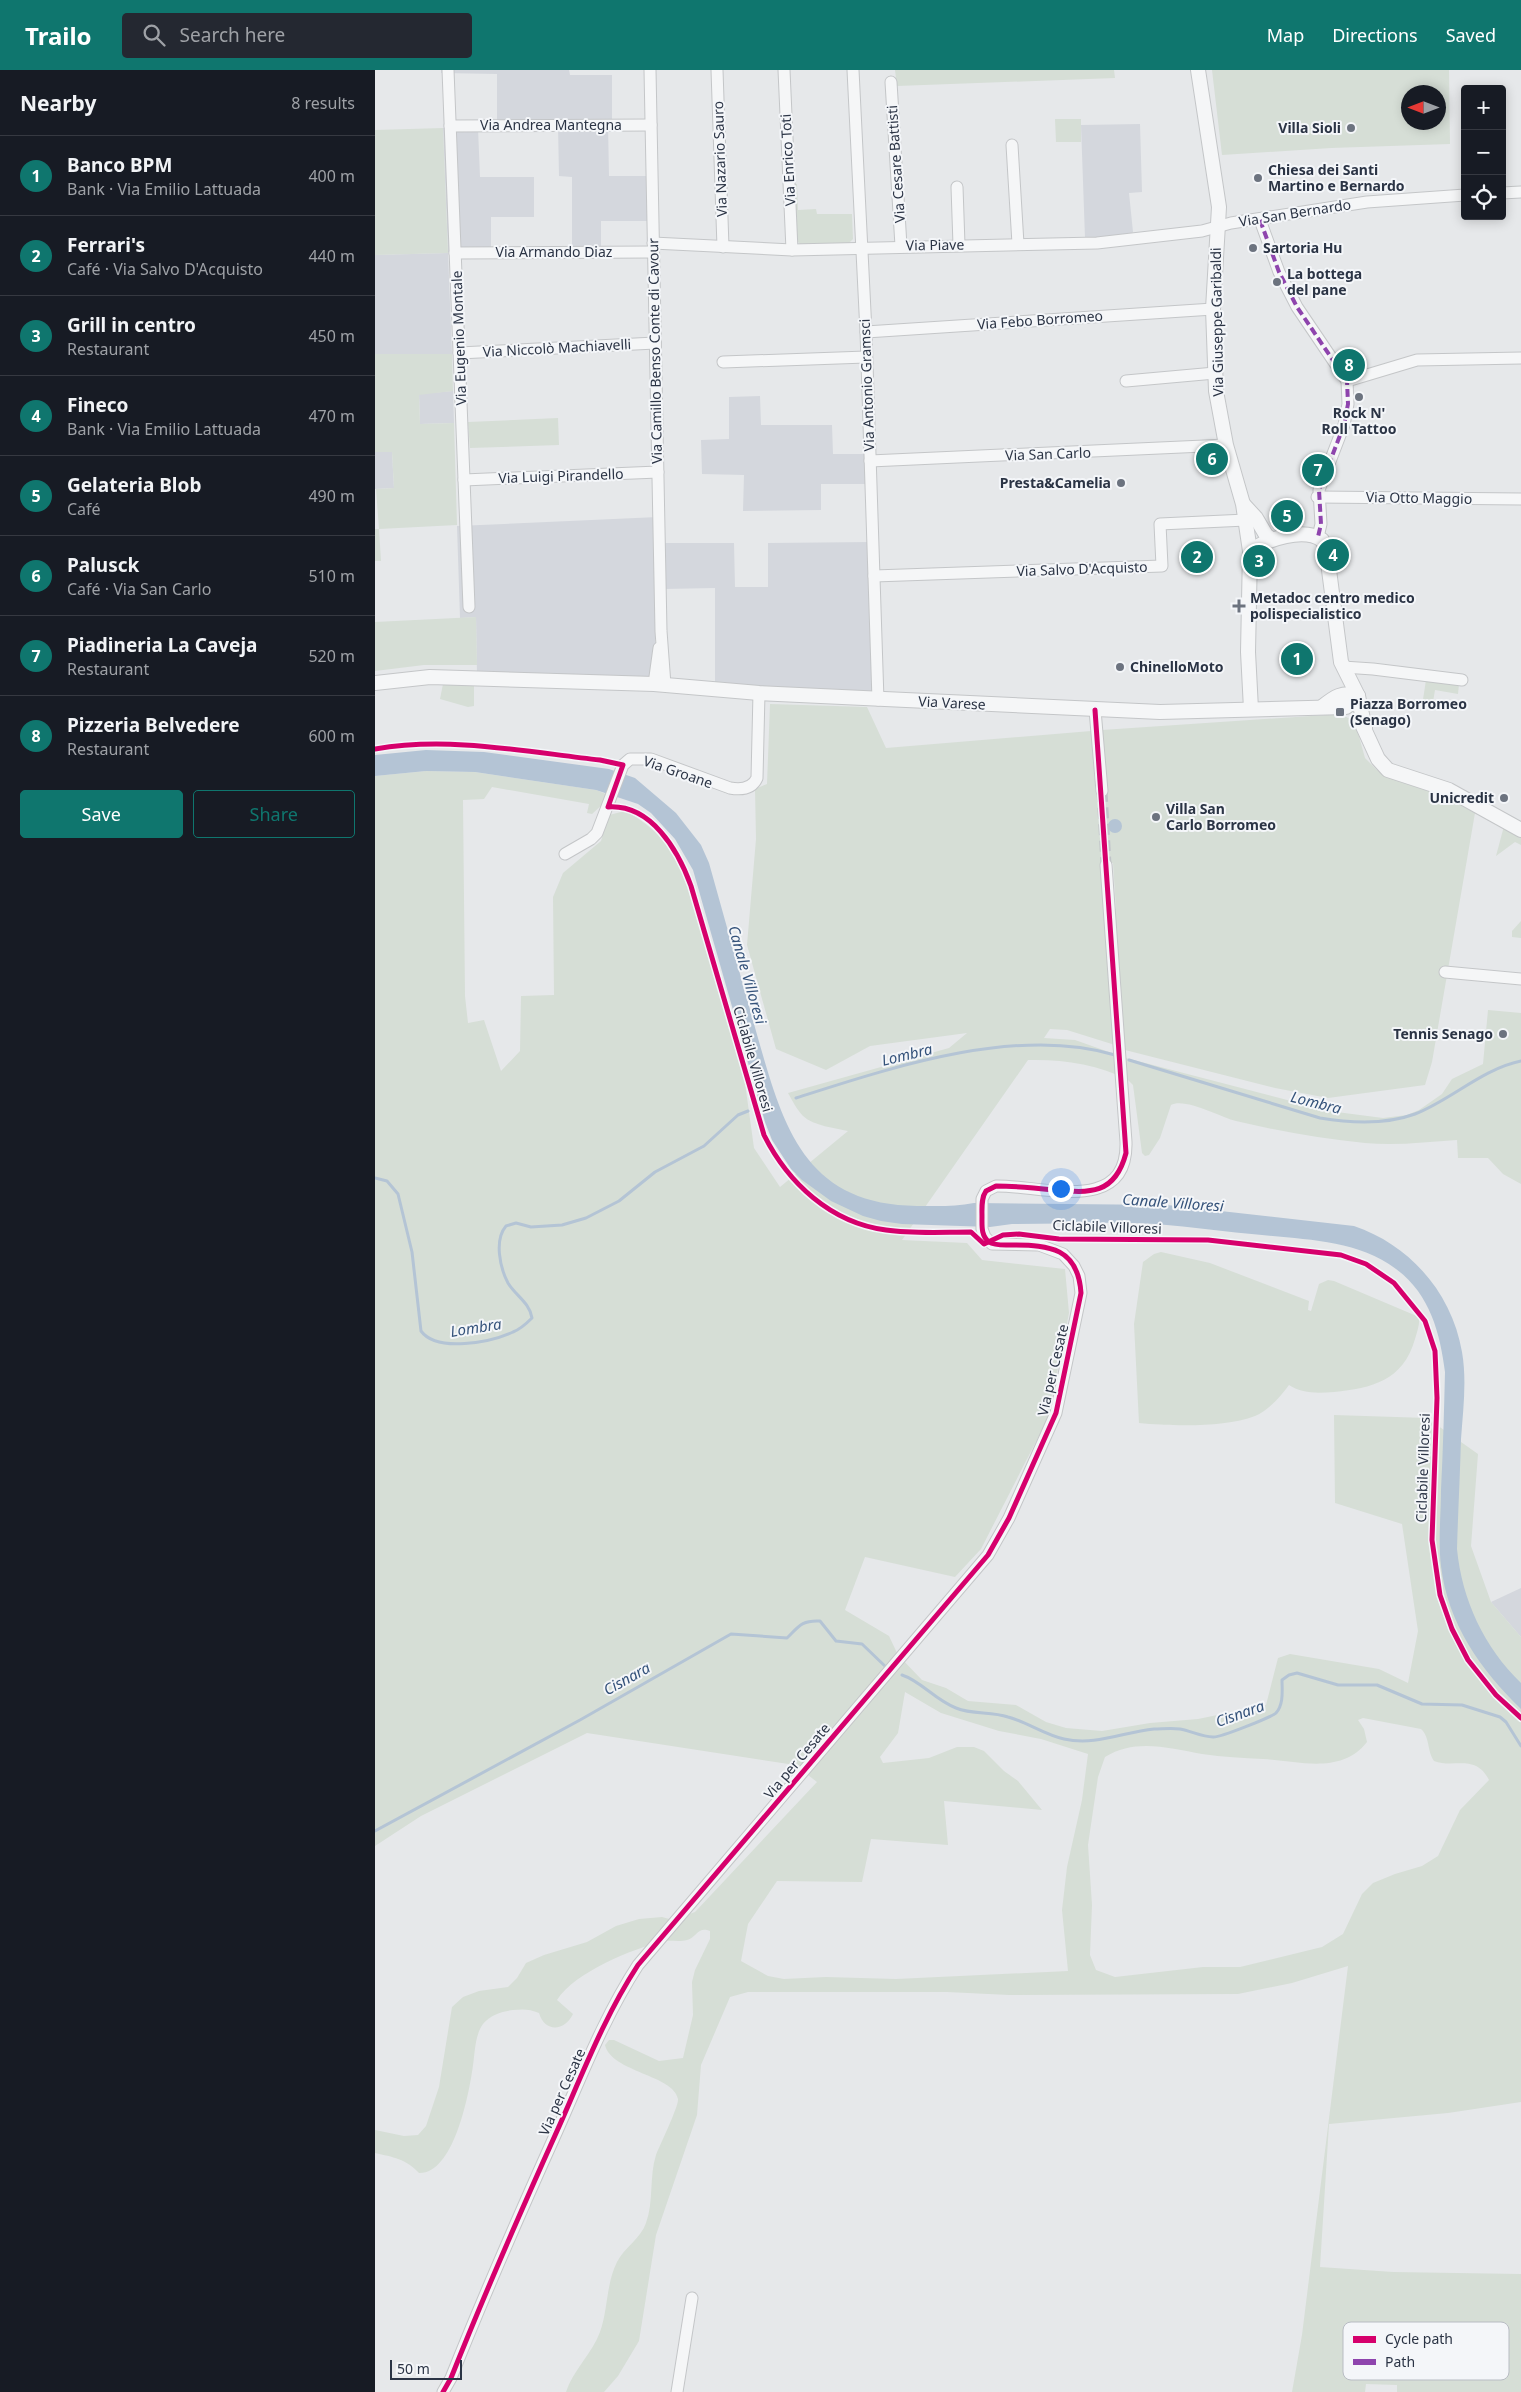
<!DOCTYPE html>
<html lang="en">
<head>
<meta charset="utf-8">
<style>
  body { margin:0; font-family:"Noto Sans",sans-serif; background:#242831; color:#f1f3f6 }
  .controls { position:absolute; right:15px; top:15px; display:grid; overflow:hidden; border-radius:5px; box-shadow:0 2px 12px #0003 }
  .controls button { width:45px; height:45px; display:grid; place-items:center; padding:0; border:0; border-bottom:1px solid #363941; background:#171b24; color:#f1f3f6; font:25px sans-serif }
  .compass { position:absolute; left:1026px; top:15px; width:45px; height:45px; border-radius:50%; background:#171b24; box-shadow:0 2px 12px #0003; rotate:270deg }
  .scale { position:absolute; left:15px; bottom:12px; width:72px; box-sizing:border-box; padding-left:5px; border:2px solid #2b3445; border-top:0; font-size:14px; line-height:18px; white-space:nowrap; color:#2b3445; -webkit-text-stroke:4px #f4f6f9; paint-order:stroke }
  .you { position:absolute; left:685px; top:1118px; width:18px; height:18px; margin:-12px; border:4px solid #fff; border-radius:50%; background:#1a73e8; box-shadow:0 0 0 8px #1a73e833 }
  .badge { display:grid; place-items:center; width:32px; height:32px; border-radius:50%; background:#0f766e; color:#fff; font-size:16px; font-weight:700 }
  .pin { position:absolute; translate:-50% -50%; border:2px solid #fff; box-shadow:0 1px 5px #0006 }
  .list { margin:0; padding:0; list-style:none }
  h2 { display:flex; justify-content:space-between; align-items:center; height:65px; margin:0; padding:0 20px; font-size:21px }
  h2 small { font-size:16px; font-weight:400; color:#9ea1a6 }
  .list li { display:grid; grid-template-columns:32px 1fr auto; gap:15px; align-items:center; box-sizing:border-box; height:80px; padding:0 20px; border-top:1px solid #363941 }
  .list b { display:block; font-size:19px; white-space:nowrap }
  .list p { margin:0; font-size:16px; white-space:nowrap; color:#9ea1a6 }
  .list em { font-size:16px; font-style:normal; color:#9ea1a6 }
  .actions { display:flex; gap:10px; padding:15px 20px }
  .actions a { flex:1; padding:11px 0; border:1px solid #0f766e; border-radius:5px; text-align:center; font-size:18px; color:#0f766e }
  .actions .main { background:#0f766e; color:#fff }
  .icon { flex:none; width:28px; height:28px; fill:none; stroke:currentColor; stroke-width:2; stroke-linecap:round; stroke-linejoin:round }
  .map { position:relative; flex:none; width:1146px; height:2322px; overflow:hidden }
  header { display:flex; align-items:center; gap:30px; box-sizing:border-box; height:70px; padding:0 25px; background:#0f766e; color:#fff }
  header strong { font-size:24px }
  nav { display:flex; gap:28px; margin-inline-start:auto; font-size:18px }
  .search { width:350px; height:45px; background:#242831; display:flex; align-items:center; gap:12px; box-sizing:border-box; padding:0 18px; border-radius:5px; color:#9ea1a6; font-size:19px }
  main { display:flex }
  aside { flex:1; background:#171b24 }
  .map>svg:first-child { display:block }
</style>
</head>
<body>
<header>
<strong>Trailo</strong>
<div class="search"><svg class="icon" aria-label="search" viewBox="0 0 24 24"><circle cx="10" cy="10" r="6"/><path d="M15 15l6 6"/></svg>Search here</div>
<nav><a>Map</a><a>Directions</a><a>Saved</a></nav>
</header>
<main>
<aside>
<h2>Nearby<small>8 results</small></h2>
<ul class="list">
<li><span class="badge">1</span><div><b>Banco BPM</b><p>Bank · Via Emilio Lattuada</p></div><em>400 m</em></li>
<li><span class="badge">2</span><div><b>Ferrari's</b><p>Café · Via Salvo D'Acquisto</p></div><em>440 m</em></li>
<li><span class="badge">3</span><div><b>Grill in centro</b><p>Restaurant</p></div><em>450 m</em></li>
<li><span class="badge">4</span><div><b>Fineco</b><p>Bank · Via Emilio Lattuada</p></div><em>470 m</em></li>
<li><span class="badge">5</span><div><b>Gelateria Blob</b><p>Café</p></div><em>490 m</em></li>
<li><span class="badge">6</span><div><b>Palusck</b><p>Café · Via San Carlo</p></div><em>510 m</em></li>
<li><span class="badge">7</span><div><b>Piadineria La Caveja</b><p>Restaurant</p></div><em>520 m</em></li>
<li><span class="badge">8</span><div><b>Pizzeria Belvedere</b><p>Restaurant</p></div><em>600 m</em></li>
</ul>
<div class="actions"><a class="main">Save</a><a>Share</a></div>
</aside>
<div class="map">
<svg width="1146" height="2322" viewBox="0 0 1146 2322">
  <rect width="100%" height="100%" fill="#e6e8ea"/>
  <g fill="#d4d7dd">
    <path d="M66,0h128l1,5h42v50h-4l1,51h43l1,45h-52v29h-29v-73l-13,-1 -1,-51 -61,-1v-50l-56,-1z"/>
    <path d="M765,54l2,68 -13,1 4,39 -2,2 -46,4 -4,-113z"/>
    <path d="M68,58h35l2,49h54v40h-43v34l-43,1z"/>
    <path d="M73,183l4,101h-77v-99z"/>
    <path d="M78,321l1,32 -34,1 -1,-30z"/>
    <path d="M385,326l1,29h71l1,29h34l2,30h-48v26l-78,1 1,-36 -42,-1 -1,-34 28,-1v-42z"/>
    <path d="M0,382h17l2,36 -19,1z"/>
    <path d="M283,447l-4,164 -177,-6 -1,-58 -16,1 -3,-92z"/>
    <path d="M497,472l4,155 -161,-11v-98l-51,1 -1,-46h71l1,44h33v-44z"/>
    <path d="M1146,1518v49l-30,-35z"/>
  </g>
  <g fill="#d6ded6" fill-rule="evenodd">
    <path d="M520,0h219l1,8 -218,8z"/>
    <path d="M837,0h237l1,74 -119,4 -109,7zM1064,22v30h-30v-30z"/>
    <path d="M680,49h26v23h-25z"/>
    <path d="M68,58l5,125 -73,2v-125z"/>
    <path d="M419,114h3l1,26 18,-1 1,5h35l1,25 -4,4 -49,1 -4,-4z"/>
    <path d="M0,284h77l1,37 -34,4 1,29 34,-1 3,102 -78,4 2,32h-6v-32h4l-3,-40 18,-1 -2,-36h-17z"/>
    <path d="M183,348l1,27 -89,3 -2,-26z"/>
    <path d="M101,547l1,48h-53l-49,6v-49z"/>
    <path d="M1051,610l33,4 -1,10 -23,-4 -3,18 -10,-2z"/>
    <path d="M68,614l31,1v21l-6,1 -28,-8z"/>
    <path d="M395,634l97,3 19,41 205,-17 5,62 12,-1 -6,-62 239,-16 14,8 10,36 12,12 67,27 31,16 -43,249 -7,23 -97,13 -53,-10 -150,-38 -8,-117 -9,13 7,99 -48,-15 -17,-1 -6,9 31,2 51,18 203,53 54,7 24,-3 12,-5 23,-16 10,-15 31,-15 5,-54 33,3v171l-18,-10 -15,-16h-30l-1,-18c-30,2 -62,6 -92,3 -43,-4 -87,-12 -129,-22 -15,-4 -52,-24 -65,-16l-11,33 -11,17 -4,1 -3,-3 -9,-68 -5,-5c-30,-16 -67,-21 -100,-20l-126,180 65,3 15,17 83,9 4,44 -21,105 -67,131 -26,28 -90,-20 -20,53 44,26 9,19 24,25 24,8 22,13 48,4 30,17 20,6 36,3 48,-8 48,-4 68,-14 12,-47 12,-4 89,15 29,14 10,-52 -16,-107 -67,-21 -1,-88 93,3 51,36 -7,92 20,56 30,35v465l-73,11 -119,11 -9,143 73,5 128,2v118h-124v-7l-31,-1 -1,8h-73l10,-57 46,-369 -56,17 -54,11 -229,1 -62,-3h-199l-18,5 -29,68 -4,50 -41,120 -17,106 -21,35 -14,16h-38c7,-22 26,-38 34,-60 8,-22 6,-48 17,-70 7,-14 24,-24 29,-39 8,-22 3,-46 10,-68 4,-10 23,-49 22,-56 -4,-24 -67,-27 -73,-54l4,-5h5l45,21 24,-3 10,-43 -1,-33 3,-12 15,-31v-8c-12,-5 -13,6 -23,9 -7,2 -16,0 -23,1 -32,8 -89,31 -107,59l16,14c-8,17 -28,19 -34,-1 -9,-4 -16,-4 -26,-3 -10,1 -23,5 -30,14 -9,12 -8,33 -11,48 -4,26 -19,102 -53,101 -13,-14 -26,-16 -44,-20v-23l29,6 14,-1 8,-9 13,-39 13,-80 11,-10 16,-6 29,-4 9,-9 9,-15 18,-8 43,-13 29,-16 23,-7 23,-2 11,3 22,-8 122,-130 -22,-17 -208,-32 -166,83 -46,30v-1070l51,-5 49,1 121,18 10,4 -2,9 -12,11 -5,-1 2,-9 -97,-17 -8,12 -21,1 2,196 3,27 16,-3 17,51 19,-20 1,-55 33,-1 -1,-98 10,-24 38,-32 8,-26 16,-4c30,15 50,39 62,71l58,201 9,65 26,39 68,-56c-13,-3 -34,-5 -45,-15 -6,-6 -11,-16 -15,-23l161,-45 18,-15 -97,13 -44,24 -50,-21 -29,-104 9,-106 -1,-50 12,-5zM738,793l3,46 -10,8 -4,-53zM530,1622l36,21 58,18 42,8 47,15 -6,46 -15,67 -5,43 6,61 -172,8 -70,-2 -42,2 -16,-3 -27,-15 7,-37 29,-43 85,1 9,-43 77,6 -4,-44 98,9 -24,-29 -14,-10 -20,-20 -10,-4h-17l-28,11 -46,5 -3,-6 18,-24zM988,1648l58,11c9,8 6,22 13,32 20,8 41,-8 55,19l-29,30 -22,46 -16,10 -27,8 -22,9 -11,11 -19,40 -21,13 -82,20h-37l-88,10 -19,-7 -6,-15 2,-50 -4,-60 10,-68 7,-20c30,-19 64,-9 97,-3 21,3 41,4 61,5 36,2 78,16 104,-17l-3,-13 -6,-9z"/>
    <path d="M1129,756l17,10v9l-6,-3 -19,14z"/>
    <path d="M1146,851v17l-9,-1v-6z"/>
    <path d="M786,1182l49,11 99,38 -1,9 3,1 8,-27 9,-4 6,1 85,36c1,7 -2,15 -4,22 -12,42 -43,49 -81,53 -16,1 -32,2 -45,-7 -8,11 -21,26 -34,31 -31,12 -84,10 -116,7l-5,-99 9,-62 11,-8z"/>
  </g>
  <g fill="#b4c4d5">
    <path d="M51,680l58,2 125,17 26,9 41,35 25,32 8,18c15,54 30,107 45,161 27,94 45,181 163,182 19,0 38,1 57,-3l193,2 187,21c56,19 98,67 108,126 5,28 1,59 -1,87 -1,37 -3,74 -4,110 5,51 27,98 64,134v26c-41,-40 -73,-85 -80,-143 -3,-25 0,-51 0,-76 2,-39 3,-79 4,-118 -5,-39 -15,-78 -49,-103 -39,-29 -88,-29 -134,-34 -35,-3 -70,-8 -106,-11 -47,-3 -96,0 -144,0l-22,3 -88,-3 -21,-3 -18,-5 -32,-15 -29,-21 -11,-11 -19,-29 -7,-18 -72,-252 -18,-31 -24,-26 -13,-9 -42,-14 -121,-18 -49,-1 -51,5v-21z"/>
    <circle cx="740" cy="756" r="7"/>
  </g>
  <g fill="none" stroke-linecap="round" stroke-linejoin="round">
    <g stroke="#b4c4d5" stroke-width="3">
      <path d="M754,990l191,58c30,5 65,7 95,-4 36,-14 67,-45 106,-53"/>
      <path d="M421,1028c94,-30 221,-73 319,-43"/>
      <path d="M0,1108l12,3 11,13 14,58 9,79c16,22 70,11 92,1 8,-3 13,-8 19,-14 -2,-15 -17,-23 -24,-35 -8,-15 -14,-43 -2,-57l10,-3 15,4 31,-2 24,-7 33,-17 36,-29 49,-26 34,-31 10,-4"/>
      <path d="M527,1605c19,6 33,25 54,33 17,7 35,3 52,9 19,5 37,18 56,22 32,7 59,-7 90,-10 8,0 17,-1 26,0 11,2 22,8 33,8 6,1 59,-20 63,-24 8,-9 6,-23 6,-33l7,-5 8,-2 41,12h39l45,19 40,1 38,12 6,5 15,24"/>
      <path d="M0,1761l205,-111 151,-86 56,4c12,-12 15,-18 33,-17l16,20 26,3 25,24"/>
    </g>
    <path stroke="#c1c4c9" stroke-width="11" stroke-dasharray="11 5.5" stroke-linecap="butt" d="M727,721l4,74"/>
    <g stroke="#c4c6c8" stroke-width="13">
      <g id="minor">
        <path d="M73,0l21,537"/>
        <path d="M275,0l11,561 4,54"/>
        <path d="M342,0l6,177"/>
        <path d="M409,0l8,180"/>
        <path d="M478,0l13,262 12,368"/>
        <path d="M516,12l10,164"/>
        <path d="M75,56l201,-1"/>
        <path d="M637,75l6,99"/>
        <path d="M582,117l2,58"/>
        <path d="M1127,123l19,-1"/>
        <path d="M885,150l19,52 18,35 50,74 1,23 -4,21 -25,65 2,34 -3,13"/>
        <path d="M278,173l139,7 305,-7 105,-12 29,-8 136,-21 98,-7"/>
        <path d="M80,183l198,-1"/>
        <path d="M491,262l347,-23"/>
        <path d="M84,283l196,-10"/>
        <path d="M348,292l143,-5"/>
        <path d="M751,311l89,-8"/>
        <path d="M972,311l70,-21 104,-2"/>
        <path d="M495,391l356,-16"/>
        <path d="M89,410l194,-8"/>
        <path d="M942,427l204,2"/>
        <path d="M499,506l288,-10 -2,-42 86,-4"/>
        <path d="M968,597l30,2 89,11"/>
        <path d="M279,614l5,-36"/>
        <path d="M720,640l7,81"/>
        <path d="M190,784l26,-15 6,-6 26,-68 7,-6h21l79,29c11,2 22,1 27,-10l2,-85"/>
        <path d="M1070,902l76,7"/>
        <path d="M68,2322l8,-14c33,-83 69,-165 106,-247 25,-56 47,-114 81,-166l350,-410 21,-37 47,-105 25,-120 -2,-17 -5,-10 -11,-12 -24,-9 -47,-1 -7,-7 -3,-8v-30l4,-8 10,-5c45,-1 132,30 130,-44l-20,-277"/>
        <path d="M302,2322l15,-94"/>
      </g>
    </g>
    <g stroke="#c4c6c8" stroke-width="16">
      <g id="tertiary">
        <path d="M823,0l21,137 -6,102 3,82 10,54 17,59 7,47 -2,101 3,57"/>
        <path d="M869,435l12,13 10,17 5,4"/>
        <path d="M875,481c17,-12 54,-24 72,-11l4,7 15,115 17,34 7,32"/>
        <path d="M0,613l55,-6 224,7 105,9 401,19 186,-5 12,-11"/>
        <path d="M947,637c12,-10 21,-16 36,-11"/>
        <path d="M986,652l17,37 10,11 61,20 72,40"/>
      </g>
    </g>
    <use href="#minor" stroke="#f5f6f7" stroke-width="11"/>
    <use href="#tertiary" stroke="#f5f6f7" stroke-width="14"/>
    <path stroke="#8e44ad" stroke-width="4" stroke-dasharray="8 4" stroke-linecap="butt" d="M885,150l19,52 18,35 50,74 1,23 -4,21 -25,65 2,34 -3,13"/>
    <g stroke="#f4f6f9" stroke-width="8">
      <g id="cycleway">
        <path d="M0,679c74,-13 152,3 225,11l23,5 -15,42c43,-3 70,43 83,79l73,249c24,48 67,88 122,95 27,4 57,2 85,2l13,12 19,-9 16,-1 40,5 149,1 133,15 25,9 28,19 31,38 10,30 2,47 -5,142 8,55 12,34 16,31 28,35 25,23"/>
        <path d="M68,2322l8,-14c33,-83 69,-165 106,-247 25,-56 47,-114 81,-166l350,-410 21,-37 47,-105 25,-120c-3,-45 -31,-48 -69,-48 -7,0 -17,1 -23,-3 -8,-6 -7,-16 -7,-25 0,-9 -1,-19 4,-26l10,-5c19,0 39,2 58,4 36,3 61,5 72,-37l-31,-443"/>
      </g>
    </g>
    <use href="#cycleway" stroke="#d6006c" stroke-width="5"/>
  </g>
  <g fill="#6c737f" stroke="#f4f6f9" stroke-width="2">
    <circle cx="976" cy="58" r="5"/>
    <circle cx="883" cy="108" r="5"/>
    <circle cx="878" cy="178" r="5"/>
    <circle cx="902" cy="212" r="5"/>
    <circle cx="984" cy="327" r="5"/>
    <circle cx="746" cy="413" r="5"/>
    <path d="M861.5 528.5h5v5h5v5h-5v5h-5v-5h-5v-5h5z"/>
    <circle cx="745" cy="597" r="5"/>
    <rect x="960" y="637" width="10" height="10" rx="2.5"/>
    <circle cx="1129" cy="728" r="5"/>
    <circle cx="781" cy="747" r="5"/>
    <circle cx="1128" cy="964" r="5"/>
  </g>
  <g text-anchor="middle" stroke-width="4" stroke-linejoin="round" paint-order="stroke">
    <g font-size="14" fill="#2b3445" stroke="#f4f6f9">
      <text x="176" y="60">Via Andrea Mantegna</text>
      <text transform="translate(345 89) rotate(-92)" y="5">Via Nazario Sauro</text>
      <text transform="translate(413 90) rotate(-93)" y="5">Via Enrico Toti</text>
      <text transform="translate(521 94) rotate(-94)" y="5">Via Cesare Battisti</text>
      <text transform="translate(920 143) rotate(-9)" y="5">Via San Bernardo</text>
      <text transform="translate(560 175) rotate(-1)" y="5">Via Piave</text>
      <text x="179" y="187">Via Armando Diaz</text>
      <text transform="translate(665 250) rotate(-4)" y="5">Via Febo Borromeo</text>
      <text transform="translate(842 252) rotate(-91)" y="5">Via Giuseppe Garibaldi</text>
      <text transform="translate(84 268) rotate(-92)" y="5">Via Eugenio Montale</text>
      <text transform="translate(182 278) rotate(-3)" y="5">Via Niccolò Machiavelli</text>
      <text transform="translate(280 281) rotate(-91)" y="5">Via Camillo Benso Conte di Cavour</text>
      <text transform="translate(492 315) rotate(-92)" y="5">Via Antonio Gramsci</text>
      <text transform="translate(673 384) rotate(-2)" y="5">Via San Carlo</text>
      <text transform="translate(186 406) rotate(-2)" y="5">Via Luigi Pirandello</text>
      <text transform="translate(1044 428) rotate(1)" y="5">Via Otto Maggio</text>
      <text transform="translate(707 499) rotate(-2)" y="5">Via Salvo D'Acquisto</text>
      <text transform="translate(577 633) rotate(3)" y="5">Via Varese</text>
      <text transform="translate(303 702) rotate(19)" y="5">Via Groane</text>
      <text transform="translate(378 989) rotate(74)" y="5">Ciclabile Villoresi</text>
      <text transform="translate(732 1157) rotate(2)" y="5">Ciclabile Villoresi</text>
      <text transform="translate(678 1300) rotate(-77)" y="5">Via per Cesate</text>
      <text transform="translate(1048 1398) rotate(-88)" y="5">Ciclabile Villoresi</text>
      <text transform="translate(422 1691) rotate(-50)" y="5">Via per Cesate</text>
      <text transform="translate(187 2022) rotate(-66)" y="5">Via per Cesate</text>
    </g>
    <g font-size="14" font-weight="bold" fill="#2b3445" stroke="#f4f6f9" text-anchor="start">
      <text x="966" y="63" text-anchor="end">Villa Sioli</text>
      <text x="893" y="105">Chiesa dei Santi<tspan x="893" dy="16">Martino e Bernardo</tspan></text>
      <text x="888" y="183">Sartoria Hu</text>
      <text x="912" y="209">La bottega<tspan x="912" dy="16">del pane</tspan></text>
      <text x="984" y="348" text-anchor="middle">Rock N'<tspan x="984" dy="16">Roll Tattoo</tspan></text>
      <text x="736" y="418" text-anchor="end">Presta&amp;Camelia</text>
      <text x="875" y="533">Metadoc centro medico<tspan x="875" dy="16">polispecialistico</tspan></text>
      <text x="755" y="602">ChinelloMoto</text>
      <text x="975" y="639">Piazza Borromeo<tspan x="975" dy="16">(Senago)</tspan></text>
      <text x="1119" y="733" text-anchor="end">Unicredit</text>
      <text x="791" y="744">Villa San<tspan x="791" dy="16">Carlo Borromeo</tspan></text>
      <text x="1118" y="969" text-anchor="end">Tennis Senago</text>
    </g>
    <g font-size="15" font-style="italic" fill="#34527a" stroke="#f4f6f9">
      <text transform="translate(372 905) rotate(74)" y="5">Canale Villoresi</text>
      <text transform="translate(532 985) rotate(-14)" y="5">Lombra</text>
      <text transform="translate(941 1033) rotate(14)" y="5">Lombra</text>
      <text transform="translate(798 1133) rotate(4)" y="5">Canale Villoresi</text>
      <text transform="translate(101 1258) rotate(-9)" y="5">Lombra</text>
      <text transform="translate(252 1609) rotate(-29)" y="5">Cisnara</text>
      <text transform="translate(865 1644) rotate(-20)" y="5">Cisnara</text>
    </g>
  </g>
  <rect x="968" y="2252" width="166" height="58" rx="8" fill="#f4f6f9" stroke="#b8bcc3" stroke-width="1"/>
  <rect x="978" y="2266" width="23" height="7" fill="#d6006c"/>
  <rect x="978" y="2289" width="23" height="6" fill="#8e44ad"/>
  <g font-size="14" fill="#2b3445">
    <text x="1010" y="2274">Cycle path</text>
    <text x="1010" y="2297">Path</text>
  </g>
</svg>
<div class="controls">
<button>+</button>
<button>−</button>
<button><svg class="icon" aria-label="locate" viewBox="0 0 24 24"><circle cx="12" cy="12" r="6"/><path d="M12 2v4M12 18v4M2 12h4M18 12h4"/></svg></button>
</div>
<svg class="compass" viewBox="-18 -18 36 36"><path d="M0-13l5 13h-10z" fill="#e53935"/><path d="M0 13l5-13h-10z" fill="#9ea1a6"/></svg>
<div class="scale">50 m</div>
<div class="you"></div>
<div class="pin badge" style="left:922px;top:589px">1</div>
<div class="pin badge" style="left:822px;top:487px">2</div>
<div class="pin badge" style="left:884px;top:491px">3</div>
<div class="pin badge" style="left:958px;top:485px">4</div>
<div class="pin badge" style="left:912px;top:446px">5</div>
<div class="pin badge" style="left:837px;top:389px">6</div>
<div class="pin badge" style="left:943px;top:400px">7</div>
<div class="pin badge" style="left:974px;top:295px">8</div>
</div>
</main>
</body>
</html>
